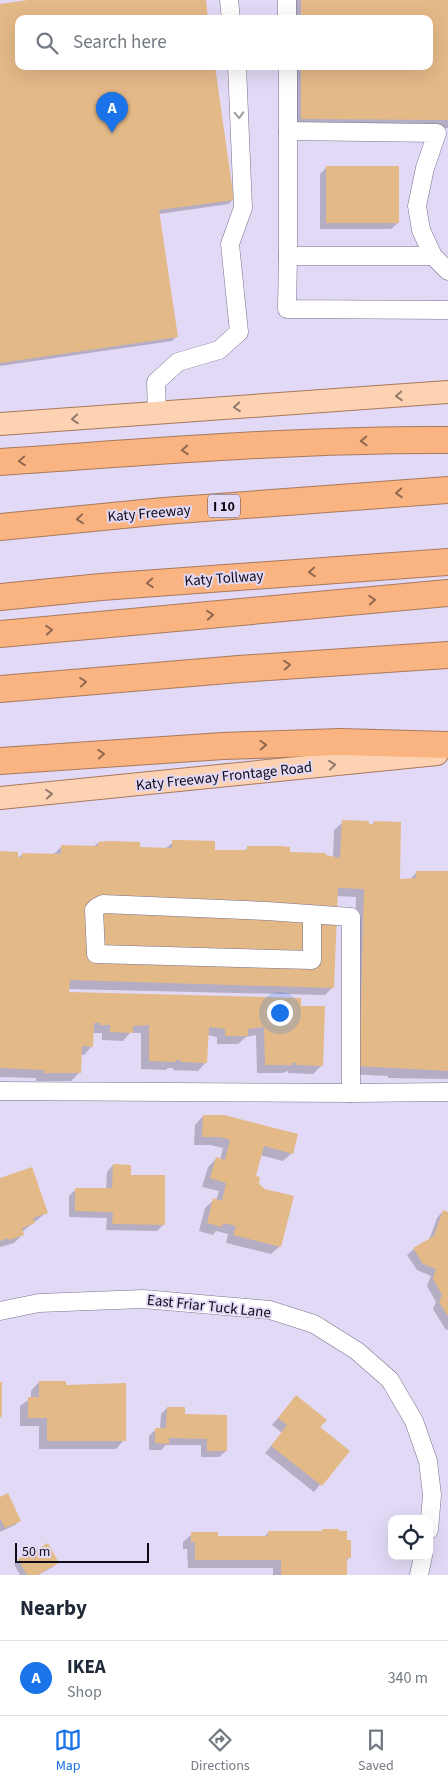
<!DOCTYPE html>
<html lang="en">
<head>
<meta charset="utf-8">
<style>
  body { margin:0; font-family:"Source Sans 3",sans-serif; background:#f6f6f7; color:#1f2937 }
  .controls { position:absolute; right:15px; bottom:15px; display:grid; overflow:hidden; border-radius:10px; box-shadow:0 5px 20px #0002 }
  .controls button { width:45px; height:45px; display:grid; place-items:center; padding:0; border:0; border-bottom:1px solid #e0e1e3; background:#fff; color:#1f2937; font:25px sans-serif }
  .scale { position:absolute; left:15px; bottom:12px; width:134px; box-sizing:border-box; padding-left:5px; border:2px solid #100c16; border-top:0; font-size:14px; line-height:18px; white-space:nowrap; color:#100c16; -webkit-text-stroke:4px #e2d9f6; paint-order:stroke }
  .you { position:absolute; left:279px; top:1012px; width:18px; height:18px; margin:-12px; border:4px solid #fff; border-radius:50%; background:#1a73e8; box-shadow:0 0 0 8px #1a73e833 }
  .badge { display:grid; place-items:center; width:32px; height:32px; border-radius:50%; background:#1a73e8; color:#fff; font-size:16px; font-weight:700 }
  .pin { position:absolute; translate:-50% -41px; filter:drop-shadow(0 1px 2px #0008) }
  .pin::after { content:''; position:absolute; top:26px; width:18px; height:15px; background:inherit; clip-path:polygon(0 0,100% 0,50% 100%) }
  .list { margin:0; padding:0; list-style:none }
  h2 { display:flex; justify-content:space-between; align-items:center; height:65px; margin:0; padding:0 20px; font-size:21px }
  h2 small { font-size:16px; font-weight:400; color:#747a83 }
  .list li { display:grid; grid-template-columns:32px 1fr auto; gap:15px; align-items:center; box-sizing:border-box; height:75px; padding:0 20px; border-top:1px solid #e0e1e3 }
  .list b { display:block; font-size:19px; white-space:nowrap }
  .list p { margin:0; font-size:16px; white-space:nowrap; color:#747a83 }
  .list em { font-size:16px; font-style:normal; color:#747a83 }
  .icon { flex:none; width:28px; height:28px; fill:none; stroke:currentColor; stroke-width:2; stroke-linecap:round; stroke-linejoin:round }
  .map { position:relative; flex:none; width:448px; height:1575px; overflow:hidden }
  .search { position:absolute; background:#fff; box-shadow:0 5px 20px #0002; left:15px; right:15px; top:15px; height:55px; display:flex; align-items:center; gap:12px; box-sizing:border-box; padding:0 18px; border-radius:10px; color:#747a83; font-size:19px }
  .sheet { height:140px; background:#fff }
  nav { display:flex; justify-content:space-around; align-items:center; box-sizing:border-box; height:70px; border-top:1px solid #e0e1e3; background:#fff; font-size:14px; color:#747a83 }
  nav a { display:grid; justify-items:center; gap:2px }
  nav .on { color:#1a73e8 }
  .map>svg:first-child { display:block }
</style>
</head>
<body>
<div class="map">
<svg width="448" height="1575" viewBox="0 0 448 1575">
  <rect width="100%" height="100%" fill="#e2d9f6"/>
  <g fill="#0003">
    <path d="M37,0h167l-185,19v47l214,133 -4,5 -70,10 17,123 -4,4 -172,25v-361z"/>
    <path d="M293,0h155v128l-155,-1v-61h136v-47h-136z"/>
    <path d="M327,167l71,56 -7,6h-71v-55z"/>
    <path d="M343,822l25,3h4l2,-3 25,58h10l8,-8h31v207l-60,-1v-2l-40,-2 4,-27 4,-150 -20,-1 -3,91 -8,8 -257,-6v4l231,14 22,59 -8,8 -25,-1v-2l-6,2h-25l-1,-38 -10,2 -8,7h-21v-7l-9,-2 -2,27 -8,9 -25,-1v-2h-5l-2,2 -25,-1v-36h-11l-7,8 -21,-1v-7h-10v13l-8,9 -4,-1v18l-9,9h-35v-3l-36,-1v-224l17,5 6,-4 30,1 9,-9 31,1 5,-4 41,5 26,1 8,-7 41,9 29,1 5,-5 85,11 1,-28z"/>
    <path d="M203,1116l89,37 -9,8 -23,-6 -6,22 26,69 -9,8 -45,-11 2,-9 -12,-3 -3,4 -14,-4 6,-23 9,-8 2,1 3,-10 -17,-4 6,-20 8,-8 4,1 3,-12 -12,-3h-17l1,-20z"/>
    <path d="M113,1165l17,11 34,48 -7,7 -51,-1 1,-12 -38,-1v-21l7,-7 30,1 1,-18z"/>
    <path d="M0,1179l47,33 -25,20 1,2 -9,9 -14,4z"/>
    <path d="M443,1211l5,2v116l-2,1 -13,-21 3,-7 -9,-16 4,-10 -14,-6 -10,-15 7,-6 15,-9 8,-22z"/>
    <path d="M39,1382l25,4 60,54 -8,9h-77v-23h-19v-20l11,-8v-7z"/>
    <path d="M296,1397l22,31 30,23 -34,41 -49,-39 17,-20 -10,-8z"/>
    <path d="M167,1408l16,7 43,36 -7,6h-18v-12h-35l-5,5h-12v-14l7,-7h4l1,-15z"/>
    <path d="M0,1498l19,23 -4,4 -15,7z"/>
    <path d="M322,1531l27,27 -3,3v14h-73v-7h-85l-1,-19h-4v-7l9,-8 25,3h47l4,-4 52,-1z"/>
    <path d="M19,1560l38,3 -4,4 -15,8h-18l-6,-11z"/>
  </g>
  <g fill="#e4b988">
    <path d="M28,0h178l2,19h-189v47h196l19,134 -75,10 19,127 -178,26v-359z"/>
    <path d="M301,0h147v120l-147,-1v-53h128v-47h-128z"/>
    <rect x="326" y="166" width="73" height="57"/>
    <path d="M342,820l27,1v3h5v-3l27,1 -1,57 16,-1v-7h32v200l-92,-5 1,-26h3l4,-151 -26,-1 -4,100 -264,-8 -1,12 232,6v8h24l-2,60 -27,-1v-2h-4v2h-27l-1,-38 -16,2v7h-23v-7l-16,-2 -2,36 -26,-1v-2h-5v2l-27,-1v-36l-16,1v7l-23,-1v-7h-10v-2h-6l-1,24 -11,-1 -1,27h-37v-3l-44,-2v-217l18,1v5h4v-4l39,1v-9l37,1v-4l9,-1 33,1v5l32,1v-8h9l34,1v9h32v-4h34l9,1v5l36,1v2l14,3z"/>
    <path d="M203,1115h21l74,19 -5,20 -29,-8 -8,30 4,1 -1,7 6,5 29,7 -13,51 -48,-12 3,-9 -13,-3 -1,4 -15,-4 6,-25 9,3 4,-18 -16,-5 6,-21 9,3 5,-20 -10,-3h-18z"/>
    <path d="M113,1164l18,1v10h34v50l-53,-1 1,-12 -38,-1v-23h37z"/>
    <path d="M32,1167l16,46 -15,5 2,5 -13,5 2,7 -15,5 -1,-2 -8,3v-63z"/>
    <path d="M443,1210l5,2v104l-9,-14 3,-7 -9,-16 3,-10 -13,-5 -10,-16 21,-12z"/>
    <path d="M39,1381h27v4l60,-2v58h-79v-23h-19v-21h11z"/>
    <path d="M0,1382h2v34l-2,2z"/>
    <path d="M296,1395l31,25 -7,7 30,24 -28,35 -51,-40 16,-21 -9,-7z"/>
    <path d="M167,1407h18v7l42,1v36h-20v-12l-38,-1v6l-14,-1v-15h11z"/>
    <path d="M8,1493l13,28 -16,7 -5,-10v-21z"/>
    <path d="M322,1529h17v2h8v9h4v18h-4v17h-66v-15h-86v-18h-4v-10h27v4h50v-5h54z"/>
    <path d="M48,1543l11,20 -22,12h-10l-9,-16z"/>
  </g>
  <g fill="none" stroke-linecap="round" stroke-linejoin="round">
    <g stroke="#7a718b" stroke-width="19">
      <g id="minor">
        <path d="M229,0l2,19"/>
        <path d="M287,0v19"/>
        <path d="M288,66v190h145"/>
        <path d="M288,131l149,2 -12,35 -8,38 4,24 12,26 15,15"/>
        <path d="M288,256l-1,53 161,1"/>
        <path d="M157,413l-1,-31 22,-20 41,-12 20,-18 -9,-88 13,-36 -6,-142"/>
        <path d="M312,915v45l-216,-6 -2,-44 3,-3 6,-3 164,7 84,6v176l97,-1"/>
        <path d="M0,1091l351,2"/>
        <path d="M0,1311l39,-8 104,-4 127,11 44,14 43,27 33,29 24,41 14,40 4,34 -3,35"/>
        <path d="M419,1575l4,-19"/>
      </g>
    </g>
    <g stroke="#a8795c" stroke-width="24">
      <g id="major">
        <path d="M0,424l448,-32"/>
        <path d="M0,798l437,-44"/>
      </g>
    </g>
    <g stroke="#a8795c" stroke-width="28">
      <g id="highway">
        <path d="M0,462c149,-10 299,-23 448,-22"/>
        <path d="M0,527l164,-16 284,-21"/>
        <path d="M0,597l101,-10 347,-25"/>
        <path d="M0,634l448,-41"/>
        <path d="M0,689l239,-20 209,-14"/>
        <path d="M0,761l223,-15 117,-4 108,3"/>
      </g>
    </g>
    <use href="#minor" stroke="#fff" stroke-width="18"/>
    <use href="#major" stroke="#fcd2b3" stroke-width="22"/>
    <use href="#highway" stroke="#fab481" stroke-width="26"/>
  </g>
  <defs><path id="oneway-chevron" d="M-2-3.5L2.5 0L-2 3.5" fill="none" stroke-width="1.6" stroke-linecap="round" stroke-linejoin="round" transform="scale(1.25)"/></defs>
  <use stroke="#9f9ea2" href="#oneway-chevron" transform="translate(239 115) rotate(88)"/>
  <g stroke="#92796c">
    <use href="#oneway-chevron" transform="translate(399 396) rotate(176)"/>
    <use href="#oneway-chevron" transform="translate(237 407) rotate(176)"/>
    <use href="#oneway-chevron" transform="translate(75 419) rotate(176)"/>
    <use href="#oneway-chevron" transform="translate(332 765) rotate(-6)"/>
    <use href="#oneway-chevron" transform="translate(49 794) rotate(-5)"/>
  </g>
  <g stroke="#916851">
    <use href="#oneway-chevron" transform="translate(364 441) rotate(178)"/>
    <use href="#oneway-chevron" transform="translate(185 450) rotate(176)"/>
    <use href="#oneway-chevron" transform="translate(22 461) rotate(176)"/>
    <use href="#oneway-chevron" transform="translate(399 493) rotate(176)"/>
    <use href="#oneway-chevron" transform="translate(80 519) rotate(174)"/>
    <use href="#oneway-chevron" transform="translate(312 572) rotate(176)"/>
    <use href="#oneway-chevron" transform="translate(150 583) rotate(176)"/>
    <use href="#oneway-chevron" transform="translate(372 600) rotate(-5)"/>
    <use href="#oneway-chevron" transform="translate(210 615) rotate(-5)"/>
    <use href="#oneway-chevron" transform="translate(49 630) rotate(-5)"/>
    <use href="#oneway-chevron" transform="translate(287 665) rotate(-4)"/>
    <use href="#oneway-chevron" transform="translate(83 682) rotate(-5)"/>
    <use href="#oneway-chevron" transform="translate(263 745) rotate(-2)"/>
    <use href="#oneway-chevron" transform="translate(101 754) rotate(-4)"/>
  </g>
  <g text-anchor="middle" stroke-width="4" stroke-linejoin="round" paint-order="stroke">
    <rect fill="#e2d9f6" stroke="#4f4a59" stroke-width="1" x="208" y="494.5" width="32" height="23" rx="4"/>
    <g font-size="14" font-weight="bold" fill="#100c16">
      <text x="224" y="511">I 10</text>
    </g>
    <g font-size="15" fill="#100c16" stroke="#e2d9f6">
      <text transform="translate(149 513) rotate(-5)" y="5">Katy Freeway</text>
      <text transform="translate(224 578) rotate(-4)" y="5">Katy Tollway</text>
      <text transform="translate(224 776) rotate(-6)" y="5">Katy Freeway Frontage Road</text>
      <text transform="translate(209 1306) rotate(6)" y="5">East Friar Tuck Lane</text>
    </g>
  </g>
</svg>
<div class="controls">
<button><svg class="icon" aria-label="locate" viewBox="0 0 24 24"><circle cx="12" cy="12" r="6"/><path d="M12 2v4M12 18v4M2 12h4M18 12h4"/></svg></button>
</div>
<div class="scale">50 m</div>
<div class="you"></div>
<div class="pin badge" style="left:112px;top:133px">A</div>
<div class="search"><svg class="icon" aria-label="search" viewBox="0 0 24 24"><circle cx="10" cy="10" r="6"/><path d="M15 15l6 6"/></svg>Search here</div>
</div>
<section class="sheet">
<h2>Nearby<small></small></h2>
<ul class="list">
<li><span class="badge">A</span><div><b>IKEA</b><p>Shop</p></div><em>340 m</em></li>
</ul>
</section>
<nav>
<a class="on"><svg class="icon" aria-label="map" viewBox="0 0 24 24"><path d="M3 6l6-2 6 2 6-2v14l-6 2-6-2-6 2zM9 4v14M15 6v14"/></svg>Map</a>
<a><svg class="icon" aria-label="directions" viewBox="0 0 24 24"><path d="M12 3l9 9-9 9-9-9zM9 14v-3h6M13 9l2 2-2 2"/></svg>Directions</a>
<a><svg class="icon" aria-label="saved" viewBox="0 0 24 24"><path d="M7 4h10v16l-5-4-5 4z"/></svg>Saved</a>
</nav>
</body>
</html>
